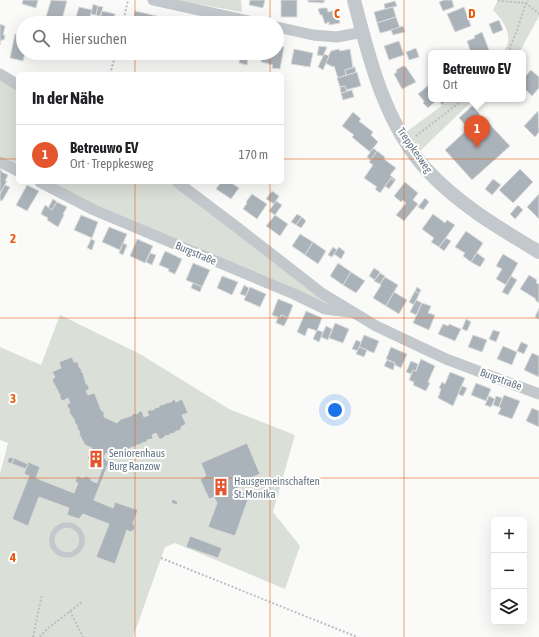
<!DOCTYPE html>
<html lang="de">
<head>
<meta charset="utf-8">
<style>
  body { margin:0; font-family:"Asap Condensed",sans-serif; background:#f2f2f2; color:#202124 }
  .controls { position:absolute; right:12px; bottom:12px; display:grid; overflow:hidden; border-radius:6px; box-shadow:0 4px 16px #0002 }
  .controls button { width:36px; height:36px; display:grid; place-items:center; padding:0; border:0; border-bottom:1px solid #e0e0e0; background:#fff; color:#202124; font:20px sans-serif }
  .you { position:absolute; left:335px; top:410px; width:14px; height:14px; margin:-10px; border:3px solid #fff; border-radius:50%; background:#1a73e8; box-shadow:0 0 0 6px #1a73e833 }
  .badge { display:grid; place-items:center; width:26px; height:26px; border-radius:50%; background:#e4572e; color:#fff; font-size:13px; font-weight:700 }
  .pin { position:absolute; translate:-50% -33px; filter:drop-shadow(0 1px 2px #0008) }
  .pin::after { content:''; position:absolute; top:21px; width:14px; height:12px; background:inherit; clip-path:polygon(0 0,100% 0,50% 100%) }
  .popup { position:absolute; left:428px; top:50px; width:98px; height:52px; box-sizing:border-box; display:grid; place-content:center; border-radius:6px; background:#fff; filter:drop-shadow(0 1px 3px #0005); font-size:13px; white-space:nowrap; color:#757577 }
  .popup b { font-size:15px; color:#202124 }
  .popup::after { content:''; position:absolute; left:50%; top:100%; margin-left:-8px; border:8px solid transparent; border-top-color:#fff }
  .list { margin:0; padding:0; list-style:none }
  h2 { display:flex; justify-content:space-between; align-items:center; height:52px; margin:0; padding:0 16px; font-size:17px }
  h2 small { font-size:13px; font-weight:400; color:#757577 }
  .list li { display:grid; grid-template-columns:26px 1fr auto; gap:12px; align-items:center; box-sizing:border-box; height:60px; padding:0 16px; border-top:1px solid #e0e0e0 }
  .list b { display:block; font-size:15px; white-space:nowrap }
  .list p { margin:0; font-size:13px; white-space:nowrap; color:#757577 }
  .list em { font-size:13px; font-style:normal; color:#757577 }
  .icon { flex:none; width:22px; height:22px; fill:none; stroke:currentColor; stroke-width:2; stroke-linecap:round; stroke-linejoin:round }
  .map { position:relative; flex:none; width:539px; height:637px; overflow:hidden }
  .search { position:absolute; background:#fff; box-shadow:0 4px 16px #0002; left:16px; top:16px; width:268px; height:44px; display:flex; align-items:center; gap:10px; box-sizing:border-box; padding:0 14px; border-radius:22px; color:#757577; font-size:15px }
  .panel { position:absolute; background:#fff; box-shadow:0 4px 16px #0002; left:16px; top:72px; width:268px; height:112px; border-radius:6px }
  .map>svg:first-child { display:block }
</style>
</head>
<body>
<div class="map">
<svg width="539" height="637" viewBox="0 0 539 637">
  <rect width="100%" height="100%" fill="#fafaf8"/>
  <g fill="#dadfd7">
    <path d="M181,0h60l1,12 -61,-11z"/>
    <path d="M498,0h41v16l-20,37h-17c14,-14 2,-32 -9,-43z"/>
    <path d="M0,74l18,11v86l-18,-9z"/>
    <path d="M451,99h23l-58,56 -14,-20z"/>
    <path d="M40,182h137l178,131 -30,-4z"/>
    <path d="M60,315l80,39 89,55 66,26 -22,77 27,34 -15,43 -110,-46 -10,4 -32,90h-133v-163l8,-31 -8,-3v-93l41,18z"/>
  </g>
  <g fill="#aab3b9" stroke="#dcdcda">
    <path d="M23,0h15l-2,8 -14,-4z"/>
    <path d="M51,0l16,1 -6,22 -8,-1 1,-2 -8,-3z"/>
    <path d="M250,0h15l-2,8 -14,-3z"/>
    <rect x="281" y="0" width="16" height="17"/>
    <path d="M308,0h17l-2,3 -15,-1z"/>
    <path d="M444,0h8l2,7 -11,4 -4,-9z"/>
    <path d="M395,1l2,5 -12,3 -1,-5z"/>
    <path d="M93,4l5,2 -2,9 -5,-1z"/>
    <path d="M98,6l5,1 -3,9 -4,-1z"/>
    <path d="M79,7l13,3 -4,13h-14z"/>
    <path d="M393,7l3,10 -19,6 -3,-11z"/>
    <path d="M464,7l7,19 -16,6 -8,-18z"/>
    <path d="M322,8h5l1,4 8,-2 4,13 -11,2v-3l-4,2 -3,-9h-2l-2,-6z"/>
    <path d="M102,11l13,3 -2,9h-14z"/>
    <path d="M135,11l22,5 -2,7h-22z"/>
    <path d="M396,17l4,11 -20,5 -3,-10z"/>
    <path d="M163,19l6,1 -1,3h-6z"/>
    <path d="M178,20l14,2 -1,1h-13z"/>
    <path d="M499,20l4,10 -10,4 -4,-10z"/>
    <path d="M0,24l5,2 -2,9h2l-1,5h-3l-1,5z"/>
    <path d="M403,26l2,6 -12,3 -2,-5z"/>
    <path d="M482,32l7,18 -6,3h-12l-4,-12 8,-3 -1,-2z"/>
    <path d="M15,34l8,2v17h2l-2,8 -13,-3z"/>
    <path d="M399,41l5,14 -15,5 -5,-14z"/>
    <path d="M277,45l7,2 -4,22 -8,-1 1,-3 -12,-3 1,-9h15z"/>
    <path d="M319,46l8,1 -4,9 -6,-1z"/>
    <path d="M416,48l3,9 -10,3 -3,-8z"/>
    <path d="M294,49l19,4 -3,14 -19,-3z"/>
    <path d="M339,49l1,2 10,-2 3,19 2,-1 -10,3 1,5 -8,3 -4,-12 -1,1 -8,-4 6,-12z"/>
    <path d="M235,53h14l-2,12 -8,-2 1,-7 -6,-1z"/>
    <path d="M324,54l5,2 -6,14 -5,-3z"/>
    <path d="M403,66l3,1 10,15 -14,7 -8,-15 3,-2 -1,-2z"/>
    <path d="M355,67l1,6 -10,2 -1,-5z"/>
    <path d="M531,70l8,7v11l-7,8 -9,-9v-8z"/>
    <path d="M357,72l4,14 -15,4 -1,-4 -5,1 -3,-9z"/>
    <path d="M431,83v16h7l-10,9 -5,-5 1,-2 -6,-7z"/>
    <path d="M345,86l2,6 -6,1 -1,-6z"/>
    <path d="M352,90l2,7 -11,3 -2,-7z"/>
    <path d="M438,99h11l-7,6z"/>
    <path d="M472,106l8,8 -14,12 -7,-8z"/>
    <path d="M538,111l1,21 -4,5 -11,-11z"/>
    <path d="M353,112l8,7 -2,2 14,11 -2,3 7,7 -8,10 -18,-15 2,-2 -12,-9z"/>
    <path d="M482,116l28,30 -38,34 -27,-30z"/>
    <path d="M373,148l4,3 -6,9 -4,-3z"/>
    <path d="M377,151l8,6 -1,2 12,9 -6,7 6,5 -1,1 -4,-3 -11,15 -5,-4 2,-2 -13,-9 9,-13 -4,-3z"/>
    <path d="M0,169l2,2v1l6,3 -3,6h2l-7,13z"/>
    <path d="M520,169l13,13 -20,21 -14,-13z"/>
    <path d="M391,178l4,3 -6,8 -4,-3z"/>
    <path d="M493,179l8,6 -9,10 -7,-6z"/>
    <path d="M221,182h9l9,6 -8,11 -15,-10z"/>
    <path d="M405,182l13,11 -5,7 5,4 -14,17 -8,-6 10,-12 -3,-3 -2,2 -7,-6z"/>
    <path d="M5,185l5,2 -8,14 -2,-1v-6z"/>
    <path d="M27,185l12,6 -12,20 -11,-6z"/>
    <path d="M272,191l7,5 -5,8 -8,-5z"/>
    <path d="M252,194l15,10 -10,15 -14,-10 4,-6 -1,-1z"/>
    <path d="M539,194v25l-12,-12z"/>
    <path d="M425,198l4,4 -6,8 -5,-3z"/>
    <path d="M53,199l4,3 -5,8 -4,-2z"/>
    <path d="M276,201l6,4 -7,10 -6,-4z"/>
    <path d="M57,202l10,5 -4,7 1,1 -6,12 -11,-7 1,-2 -7,-4 4,-9 7,5z"/>
    <path d="M518,205l5,5 -8,9 -5,-5z"/>
    <path d="M297,214l5,3 -6,8 -5,-3z"/>
    <path d="M433,214l12,9 2,-3 8,5 -16,22 -8,-5 3,-4 -12,-9z"/>
    <path d="M81,215l17,7 -6,16 -18,-8z"/>
    <path d="M275,215l13,9 -8,12 -14,-10z"/>
    <path d="M302,217l4,4 -5,7 -5,-3z"/>
    <path d="M109,227l18,7 -7,16 -18,-8z"/>
    <path d="M466,231l17,12 -12,19 -8,-6 2,-3 -10,-6z"/>
    <path d="M300,234l13,8 -8,13 -13,-9z"/>
    <path d="M446,238l5,3 -7,10 -5,-4z"/>
    <path d="M91,239l4,2 -3,9 -5,-2z"/>
    <path d="M137,239l16,7 -8,17 -15,-7z"/>
    <path d="M313,242l13,9 -8,13 -13,-9z"/>
    <path d="M123,243l4,2 -4,10 -4,-2z"/>
    <path d="M333,247l4,3 -5,7 -4,-2z"/>
    <path d="M339,247l6,5 -4,7 -7,-5z"/>
    <path d="M165,251l17,8 -7,15 -7,-3 1,-2 -10,-4z"/>
    <path d="M150,253l6,2 -4,10 -6,-3z"/>
    <path d="M477,253l8,6 -5,8 -9,-5z"/>
    <path d="M503,254l15,9 -12,22 -10,-6 6,-10 -6,-3z"/>
    <path d="M193,263l17,7 -8,17 -16,-7z"/>
    <path d="M338,263l13,9 -8,13 -13,-9z"/>
    <path d="M374,268l6,4 -5,8 -6,-4z"/>
    <path d="M351,272l14,9 -9,12 -13,-8z"/>
    <path d="M380,273l5,3 -5,8 -6,-3z"/>
    <path d="M529,275l8,5 -1,3 3,1v19l-4,-3 1,-1 -16,-10z"/>
    <path d="M222,276l16,6 -6,13 -15,-7z"/>
    <path d="M511,276l6,4 -9,15 -6,-3z"/>
    <path d="M385,277l13,8 -12,21 -13,-8 8,-13 -1,-1z"/>
    <path d="M193,283l9,4 -2,5 -9,-4z"/>
    <path d="M244,285l5,3 -3,8 -6,-2z"/>
    <path d="M250,287l16,7 -6,13 -16,-7z"/>
    <path d="M417,287l4,3 -2,4 -4,-3z"/>
    <path d="M415,291l4,3 -5,11 -5,-3z"/>
    <path d="M394,292l13,8 -8,14 -13,-8z"/>
    <path d="M278,299l15,6 -5,13 -7,-3 -1,3 -8,-3z"/>
    <path d="M416,300l6,3 -6,12 -6,-3z"/>
    <path d="M422,303l9,3 -3,7 7,2 -6,15 -16,-7z"/>
    <path d="M539,308v11l-4,-2z"/>
    <path d="M306,311l16,7 -5,13 -9,-3 -3,8 -8,-4z"/>
    <path d="M281,315l7,3 -4,8 -8,-3 2,-6 2,1z"/>
    <path d="M466,319l5,3 -4,9 -5,-2z"/>
    <path d="M335,323l14,6 -6,14 -14,-5z"/>
    <path d="M443,324l5,2 1,-2 12,5 -6,12 -17,-7z"/>
    <path d="M326,326l6,3 -4,11 -7,-3z"/>
    <path d="M317,330l6,2 -4,10 -6,-3z"/>
    <path d="M493,330l7,2 -4,10 -7,-3z"/>
    <path d="M364,335l15,6 -5,12 -15,-6z"/>
    <path d="M473,335l14,5 -5,12 -14,-5z"/>
    <path d="M356,340l5,2 -3,9 -6,-2z"/>
    <path d="M521,342l7,3 -4,9 -7,-3z"/>
    <path d="M503,346l14,6 -5,13 -15,-6z"/>
    <path d="M359,347l8,3 -3,7 -8,-3z"/>
    <path d="M391,347l16,7 -6,14 -6,-3v-2l-9,-4z"/>
    <path d="M532,353l7,3v21l-15,-7z"/>
    <path d="M72,357l2,5h4l1,5 3,3 -1,1 2,2 3,11 3,2v3l-3,2 2,4 6,-2 1,1 6,16 3,2v5l13,6 4,-4 10,-3 3,-3 3,1 3,-3h2l2,6 5,-2 -2,-3 2,-2h4l2,-2 4,-1 1,-2 5,-1 1,-1 5,-1 3,-3 2,3 6,-3 6,14 -6,2 4,9 -5,3v3l-5,1 -1,2 -5,1v1l-5,1 -3,3h-3l-3,-6 -4,2 1,3 -1,1 -5,1v2l-5,1 -3,2h-3v2h-4l-5,3h-2l-3,3 -1,-1 -9,4 -6,-3 -2,4 2,3 3,2 -15,38 19,8 2,-6 23,8 -5,13 2,4 -1,3 -4,2 -3,-2 -12,34 -19,-7 13,-33 -26,-10 -4,5 -12,-4 2,-7 -30,-11 -11,29 -16,-7 17,-43 -5,-2 4,-12 12,5 -4,11 38,15 4,-10 -3,-1 2,-6 6,2 3,-2 4,2 2,3 5,2 6,-17 -1,-3 -10,5 -5,-11 5,-3 -1,-3 1,-3 -7,-3 -6,-11 1,-2 -3,-4v-3l-3,-3 1,-1 -6,-9 1,-2 -3,-4v-2l3,-1 -2,-5 -5,3 -3,-2v-4l-8,-15 3,-3 -3,-5 9,-4 -2,-6z"/>
    <path d="M421,359l14,7 -7,16 2,1 -4,8 -13,-6 1,-3 -5,-2 4,-10 3,1z"/>
    <path d="M387,360l8,3 -2,7 -9,-4z"/>
    <path d="M411,361l7,3 -2,7 -3,-1 -2,4 -5,-2z"/>
    <path d="M450,372l15,6 -12,28 -15,-8 3,-9 -2,-1 3,-6 3,2z"/>
    <path d="M476,383l15,6 -5,12 -15,-6z"/>
    <path d="M462,386l5,2 -4,8 -5,-2z"/>
    <path d="M504,395l16,6 -8,18 -14,-5 3,-6 -2,-1z"/>
    <path d="M489,396l6,3 -4,8 -6,-2z"/>
    <path d="M496,396l6,2 -3,9 -6,-2z"/>
    <path d="M532,408l7,3v16l-13,-6z"/>
    <path d="M247,443l13,31 -23,10 2,6 11,4 -15,42 -27,-9 9,-24 -3,-6 -5,2 -9,-20 6,-3 -5,-13z"/>
    <path d="M9,457l5,1 -2,6 -5,-2z"/>
    <path d="M14,458l14,6 -2,5 -14,-5z"/>
    <path d="M173,499l5,3 -1,3 -6,-2z"/>
    <path d="M190,536l32,12 -4,10 -32,-11z"/>
  </g>
  <g fill="none" stroke-linecap="round" stroke-linejoin="round">
    <g stroke="#bbbfc2" stroke-width="2" stroke-dasharray="2 2" stroke-linecap="butt">
      <path d="M498,0l2,1 26,2 13,11"/>
      <path d="M123,23l5,-23"/>
      <path d="M508,53l9,-23 9,-27 2,-3"/>
      <path d="M110,74l6,-21"/>
      <path d="M416,136l48,-37"/>
      <path d="M161,558l196,79"/>
      <path d="M70,611l13,26"/>
      <path d="M33,637l9,-43"/>
      <path d="M40,637l7,-8 35,-27"/>
    </g>
    <circle stroke="#c3c8cc" stroke-width="5.5" cx="67" cy="540" r="15"/>
    <g stroke="#c3c8cc" stroke-width="11">
      <path d="M153,0l105,23"/>
      <path d="M277,27l36,8 24,2 26,-5"/>
      <path d="M0,74l18,11"/>
      <path d="M0,162l18,9"/>
      <path d="M40,182l54,28 200,84 31,15 25,3"/>
      <path d="M177,182l61,46 85,66 53,32 70,33 93,35"/>
    </g>
    <path stroke="#c3c8cc" stroke-width="14" d="M354,0c15,58 31,124 72,169 32,35 73,59 113,83"/>
  </g>
  <path fill="none" stroke="#e8590c" stroke-width="1" stroke-opacity="0.55" d="M135,0v23M270,0v23M404,0v637M135,53v21M270,53v21M0,159h18M282,159h257M135,182v455M270,182v455M0,318h539M0,478h539"/>
  <defs>
    <g id="building-bare" transform="scale(1.38)"><path d="M-4-6H4V6H1V3H-1V6H-4ZM-2.5-4.3h1.7v1.8h-1.7ZM.8-4.3h1.7v1.8H.8ZM-2.5-1h1.7V.8h-1.7ZM.8-1h1.7V.8H.8Z" fill="#e4572e" stroke="#fff" stroke-width="2.5" paint-order="stroke"/></g>
  </defs>
  <g fill-rule="evenodd">
    <use href="#building-bare" x="96" y="459"/>
    <use href="#building-bare" x="221" y="487"/>
  </g>
  <g text-anchor="middle" stroke-width="4" stroke-linejoin="round" paint-order="stroke">
    <g font-size="11" fill="#657683" stroke="#fff">
      <text transform="translate(415 150) rotate(55)" y="4">Treppkesweg</text>
      <text transform="translate(196 253) rotate(23)" y="4">Burgstraße</text>
      <text transform="translate(501 379) rotate(20)" y="4">Burgstraße</text>
    </g>
    <g font-size="11" fill="#657683" stroke="#fff" text-anchor="start">
      <text x="109" y="457">Seniorenhaus<tspan x="109" dy="13">Burg Ranzow</tspan></text>
      <text x="234" y="485">Hausgemeinschaften<tspan x="234" dy="13">St. Monika</tspan></text>
    </g>
  </g>
  <g font-size="13" text-anchor="middle" font-weight="bold" fill="#e8590c" stroke="#fff" stroke-width="4" stroke-linejoin="round" paint-order="stroke">
    <text x="337" y="18">C</text>
    <text x="472" y="18">D</text>
    <text x="13" y="243">2</text>
    <text x="13" y="403">3</text>
    <text x="13" y="562">4</text>
  </g>
</svg>
<div class="controls">
<button>+</button>
<button>−</button>
<button><svg class="icon" aria-label="layers" viewBox="0 0 24 24"><path d="M12 4l9 5-9 5-9-5zM3 14l9 5 9-5"/></svg></button>
</div>
<div class="you"></div>
<div class="pin badge" style="left:477px;top:148px">1</div>
<div class="popup"><b>Betreuwo EV</b>Ort</div>
<div class="search"><svg class="icon" aria-label="search" viewBox="0 0 24 24"><circle cx="10" cy="10" r="6"/><path d="M15 15l6 6"/></svg>Hier suchen</div>
<section class="panel">
<h2>In der Nähe<small></small></h2>
<ul class="list">
<li><span class="badge">1</span><div><b>Betreuwo EV</b><p>Ort · Treppkesweg</p></div><em>170 m</em></li>
</ul>
</section>
</div>
</body>
</html>
